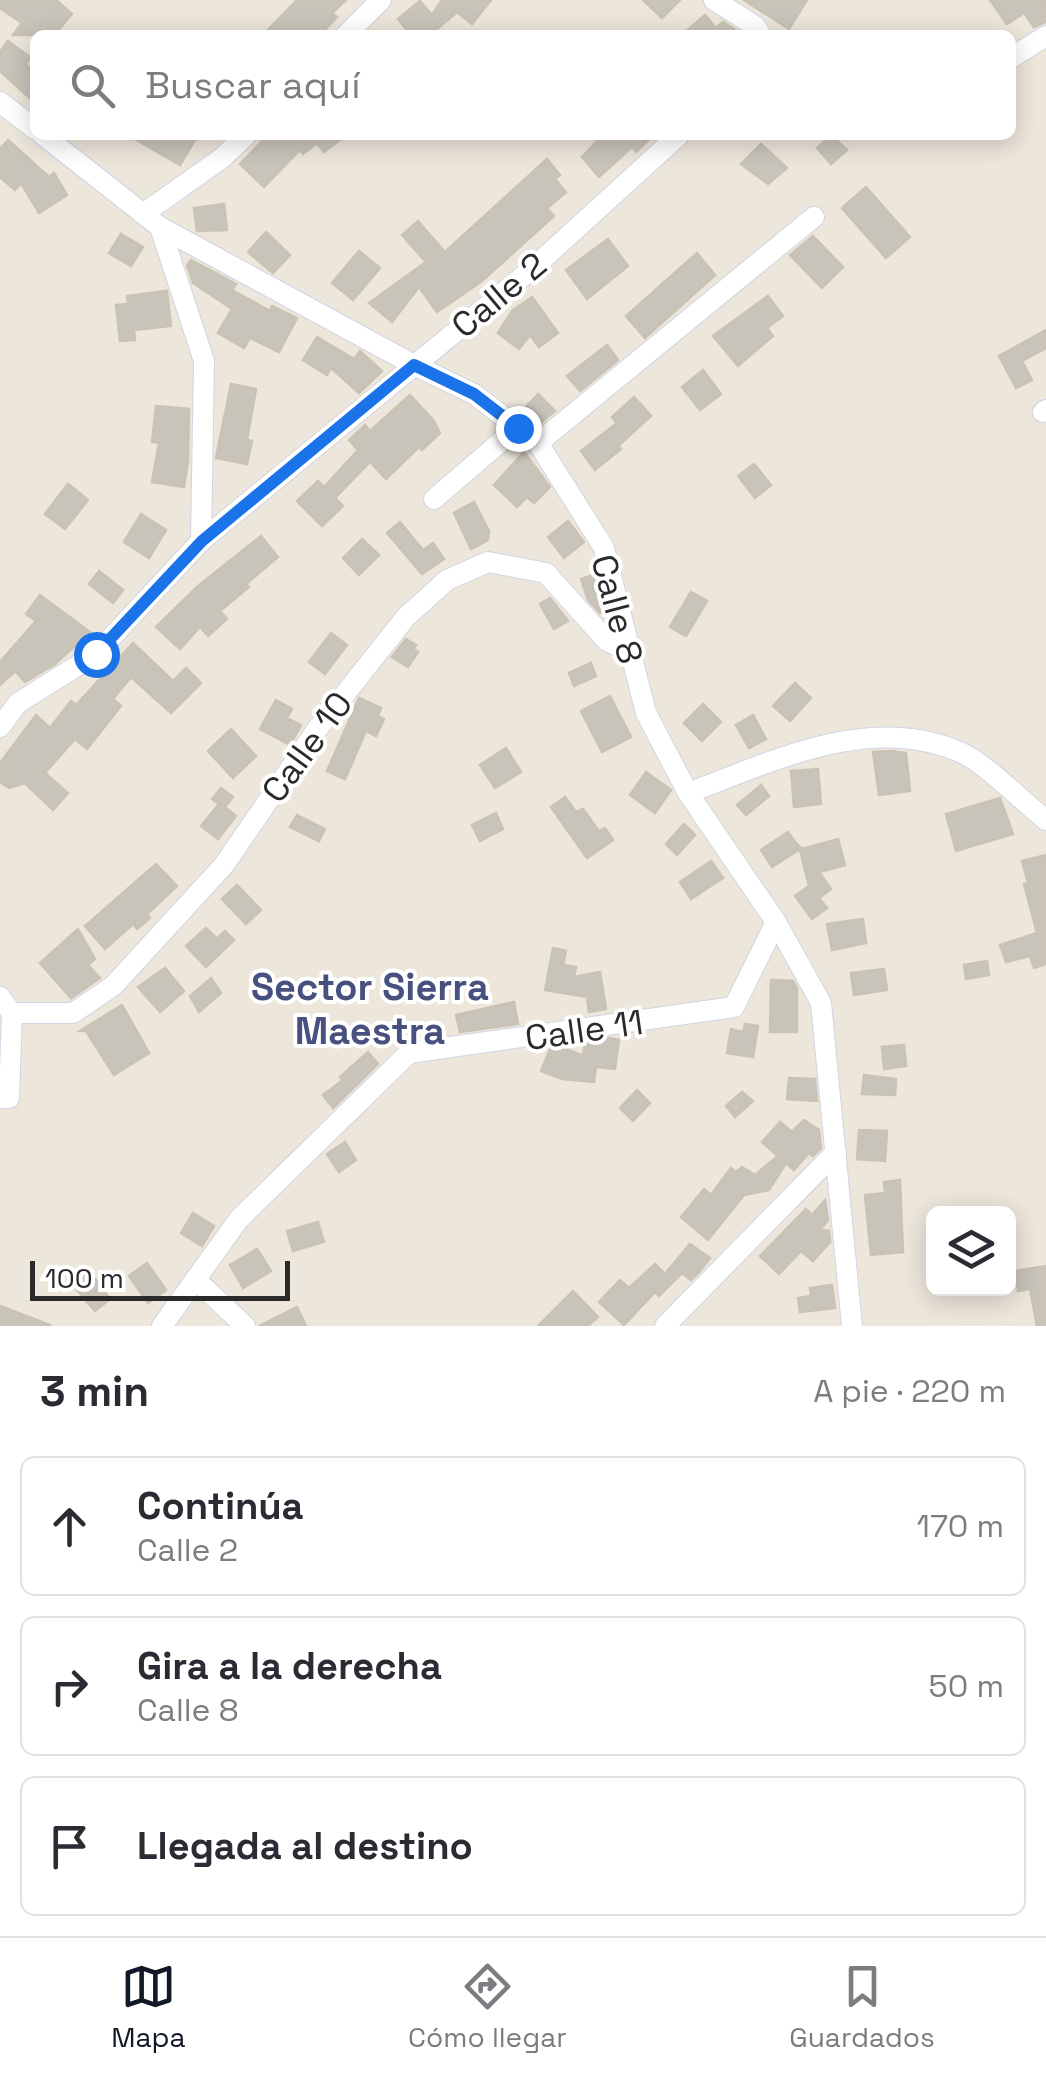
<!DOCTYPE html>
<html lang="es">
<head>
<meta charset="utf-8">
<style>
  body { margin:0; font-family:"Space Grotesk",sans-serif; background:#f7f7f7; color:#2b2b33 }
  .controls { position:absolute; right:30px; bottom:30px; display:grid; overflow:hidden; border-radius:15px; box-shadow:0 5px 25px #0003 }
  .controls button { width:90px; height:90px; display:grid; place-items:center; padding:0; border:0; border-bottom:2px solid #e1e1e2; background:#fff; color:#2b2b33; font:50px sans-serif }
  .scale { position:absolute; left:30px; bottom:25px; width:260px; box-sizing:border-box; padding-left:10px; border:5px solid #2a2a2a; border-top:0; font-size:28px; line-height:35px; white-space:nowrap; color:#2a2a2a; -webkit-text-stroke:8px #fff; paint-order:stroke }
  .stop { position:absolute; width:30px; height:30px; margin:-22px; border:8px solid #1a73e8; border-radius:50%; background:#fff }
  .stop.end { background:#1a73e8; border-color:#fff; box-shadow:0 2px 10px #0008 }
  .list { margin:0; padding:0; list-style:none }
  h2 { display:flex; justify-content:space-between; align-items:center; height:130px; margin:0; padding:0 40px; font-size:42px }
  h2 small { font-size:32px; font-weight:400; color:#7c7c81 }
  .list li { display:grid; grid-template-columns:65px 1fr auto; gap:30px; align-items:center; box-sizing:border-box; height:140px; margin:0 20px 20px; padding:0 20px; border:2px solid #e1e1e2; border-radius:15px }
  .list b { display:block; font-size:38px; white-space:nowrap }
  .list p { margin:0; font-size:32px; white-space:nowrap; color:#7c7c81 }
  .list em { font-size:32px; font-style:normal; color:#7c7c81 }
  .icon { flex:none; width:55px; height:55px; fill:none; stroke:currentColor; stroke-width:2; stroke-linecap:round; stroke-linejoin:round }
  .map { position:relative; flex:none; width:1046px; height:1326px; overflow:hidden }
  .search { position:absolute; background:#fff; box-shadow:0 5px 25px #0003; left:30px; right:30px; top:30px; height:110px; display:flex; align-items:center; gap:25px; box-sizing:border-box; padding:0 35px; border-radius:15px; color:#7c7c81; font-size:38px }
  .sheet { height:610px; background:#fff }
  nav { display:flex; justify-content:space-around; align-items:center; box-sizing:border-box; height:140px; border-top:2px solid #e1e1e2; background:#fff; font-size:28px; color:#7c7c81 }
  nav a { display:grid; justify-items:center; gap:5px }
  nav .on { color:#111827 }
  .map>svg:first-child { display:block }
</style>
</head>
<body>
<div class="map">
<svg width="1046" height="1326" viewBox="0 0 1046 1326">
  <rect width="100%" height="100%" fill="#ede6db"/>
  <g fill="#c8c4ba" stroke="#c9c2b5" stroke-width="2.5">
    <path d="M0,0h56l16,14 -18,21h-41l9,-12 -22,-15z"/>
    <path d="M297,0h49l-14,13 5,4 -17,18h-57z"/>
    <path d="M442,0h49l-19,24 -15,-12 -27,23h-19l-13,-16 22,-18 12,14z"/>
    <path d="M643,0h37l-18,18z"/>
    <path d="M744,0h63l-18,29z"/>
    <path d="M990,0h56v22l-12,5 -10,-14 -17,11z"/>
    <path d="M705,15l11,13 7,-6 20,13h-61z"/>
    <path d="M8,41l23,17 -5,6 9,10v29l-35,-32v-19z"/>
    <path d="M128,135h59l8,5 -15,25z"/>
    <path d="M268,135h78l-22,17 -7,-9 -14,11 -3,-4 -36,37 -24,-23z"/>
    <path d="M603,135h51l-18,17 -4,-5 -33,30 -17,-20z"/>
    <path d="M831,135l16,15 -16,14 -14,-16z"/>
    <path d="M8,140l41,37 5,-4 13,22 -28,18 -18,-30 -6,7 -15,-13v-28z"/>
    <path d="M761,144l26,24 -19,16 -27,-20z"/>
    <path d="M547,159l13,16 -5,4 11,13 -19,16 7,8 -72,65 -45,31 -18,-25 -27,35 -23,-19 57,-41 -24,-27 16,-14 27,31z"/>
    <path d="M866,187l44,50 -24,21 -44,-50z"/>
    <path d="M224,204l3,26 -30,1 -3,-23z"/>
    <path d="M266,232l24,23 -17,18 -25,-21z"/>
    <path d="M121,234l22,13 -12,19 -22,-13z"/>
    <path d="M813,236l30,31 -21,21 -32,-33z"/>
    <path d="M608,239l20,27 -41,33 -21,-29z"/>
    <path d="M359,251l21,17 -27,32 -21,-17z"/>
    <path d="M697,253l18,22 -70,63 -19,-22z"/>
    <path d="M191,260l45,24 -4,6 38,21 2,-5 25,12 -18,34 -29,-14 -6,10 -26,-15 14,-24 -39,-26 -6,-18z"/>
    <path d="M167,291l4,35 -37,4 1,10 -15,1 -4,-36 12,-1 -1,-8z"/>
    <path d="M768,296l15,20 -16,12 6,8 -35,30 -25,-30z"/>
    <path d="M532,297l26,36 -19,14 -9,-12 -11,14 -21,-16 14,-22z"/>
    <path d="M1046,330v18l-24,13 10,19 -16,8 -17,-32z"/>
    <path d="M317,337l37,22 6,-8 22,20 -23,22 -28,-25 -4,7 -24,-15z"/>
    <path d="M607,345l11,15 -38,31 -13,-15z"/>
    <path d="M703,370l18,24 -21,16 -18,-23z"/>
    <path d="M231,384l25,5 -9,51 5,1 -5,23 -31,-6z"/>
    <path d="M538,394l17,17 -16,13 -15,-15z"/>
    <path d="M410,395l24,26 6,12 -18,17 -3,-3 -33,32 -16,-17 -35,36 8,8 -21,20 -25,-25 21,-20 6,6 34,-37 -9,-10 16,-15 5,6z"/>
    <path d="M634,397l17,19 -33,30 3,3 -26,21 -14,-19 36,-28 -5,-6z"/>
    <path d="M156,406l33,3 -1,52 -4,26 -32,-5 7,-39 -7,-1z"/>
    <path d="M524,452l26,35 -16,16 -7,-6 -10,10 -23,-22z"/>
    <path d="M754,464l17,21 -16,13 -17,-22z"/>
    <path d="M68,484l20,16 -23,29 -20,-15z"/>
    <path d="M474,502l15,29 -1,9 -17,9 -17,-36z"/>
    <path d="M141,514l25,16 -17,28 -25,-16z"/>
    <path d="M568,521l16,21 -20,16 -16,-21z"/>
    <path d="M400,522l23,28 10,-7 11,16 -22,15 -35,-41z"/>
    <path d="M261,536l17,21 -32,27 3,3 -29,24 7,8 -19,17 -8,-9 -20,22 -24,-22 42,-41z"/>
    <path d="M362,539l17,16 -20,20 -16,-17z"/>
    <path d="M99,571l24,19 -10,13 -24,-19z"/>
    <path d="M596,574l10,37 -6,2 -12,-13 -7,-21z"/>
    <path d="M691,592l16,9 -21,35 -16,-9z"/>
    <path d="M40,595l50,37 -35,32 -30,18 -10,-11 -15,14v-23l36,-41 -10,-7z"/>
    <path d="M550,598l18,23 -14,8 -14,-25z"/>
    <path d="M331,633l16,12 -22,29 -16,-12z"/>
    <path d="M406,639l10,6 -3,4 5,3 -10,15 -16,-10z"/>
    <path d="M133,643l40,38 13,-13 15,15 -30,30 -40,-36 -18,22 8,7 -34,43 -12,-10 -30,34 23,20 -15,17 -28,-27 -16,5 -9,-6v-19l36,-48 14,13 21,-27 5,4z"/>
    <path d="M591,663l5,13 -22,10 -5,-13z"/>
    <path d="M795,683l16,15 -21,23 -17,-15z"/>
    <path d="M610,696l21,41 -29,15 -21,-41z"/>
    <path d="M359,698l22,10 -3,8 6,3 -8,17 -10,-5 -21,48 -18,-8z"/>
    <path d="M276,700l16,9 -5,9 14,7 -11,20 -30,-16z"/>
    <path d="M703,704l18,18 -19,19 -18,-18z"/>
    <path d="M753,715l13,24 -17,9 -13,-23z"/>
    <path d="M231,729l25,27 -23,22 -25,-27z"/>
    <path d="M506,748l15,24 -26,16 -15,-23z"/>
    <path d="M892,751l14,2 4,38 -31,4 -6,-43z"/>
    <path d="M818,769l3,35 -27,3 -3,-36z"/>
    <path d="M646,772l25,18 -16,23 -25,-18z"/>
    <path d="M761,785l8,11 -23,19 -9,-10z"/>
    <path d="M221,788l12,9 -8,10 11,9 -18,23 -17,-13 18,-22 -7,-5z"/>
    <path d="M565,797l11,15 7,-3 16,22 6,-3 8,12 -26,18 -36,-51z"/>
    <path d="M1000,798l13,36 -57,17 -10,-37z"/>
    <path d="M496,813l7,16 -23,12 -8,-16z"/>
    <path d="M297,815l28,14 -6,12 -29,-14z"/>
    <path d="M684,824l11,11 -18,20 -11,-11z"/>
    <path d="M788,832l12,17 -28,18 -11,-17z"/>
    <path d="M838,839l7,26 -26,7 12,17 -12,9 8,10 -15,11 -17,-23 14,-10 -10,-40 3,3z"/>
    <path d="M1046,855v109l-12,4 -4,-12 -24,6 -6,-17 37,-12 -13,-49 4,-1 -6,-22z"/>
    <path d="M711,861l12,17 -32,21 -11,-17z"/>
    <path d="M156,864l21,22 -30,28 3,4 -13,11 -4,-5 -28,25 -20,-23z"/>
    <path d="M237,885l24,25 -15,14 -24,-25z"/>
    <path d="M863,919l3,24 -34,7 -5,-26z"/>
    <path d="M206,928l11,11 8,-8 9,9 -28,27 -20,-21z"/>
    <path d="M78,929l17,30 -7,6 12,13 -29,20 -31,-35z"/>
    <path d="M553,948l13,3 -3,14 13,2 -2,10 26,-5 6,37 -17,3 -2,-15 -42,-7z"/>
    <path d="M987,961l2,14 -23,4 -2,-14z"/>
    <path d="M165,968l19,23 -24,21 -22,-25z"/>
    <path d="M884,969l3,21 -33,5 -3,-22z"/>
    <path d="M211,978l10,15 -22,19 -9,-16z"/>
    <path d="M771,980l22,1 4,7v44h-27z"/>
    <path d="M514,1002l4,22 -58,8 -4,-17z"/>
    <path d="M122,1005l27,48 -35,22 -28,-44h-6z"/>
    <path d="M745,1024l13,2 -5,31 -26,-4 4,-24 12,3z"/>
    <path d="M610,1038l9,2 -4,29 -19,-2 -2,15 -32,-3 -21,-8 10,-24 8,-1 24,10 2,-14z"/>
    <path d="M904,1045l2,21 -22,3 -2,-22z"/>
    <path d="M368,1052l10,12 -45,44 -10,-13 20,-15 -3,-3z"/>
    <path d="M864,1075l32,4 -1,16 -33,-1z"/>
    <path d="M789,1078l26,1 2,22 -30,-2z"/>
    <path d="M637,1090l13,13 -17,18 -13,-13z"/>
    <path d="M742,1092l11,9 -18,16 -9,-11z"/>
    <path d="M804,1120l15,10 2,18 -8,8 -4,-3 -15,17 -8,-7 -17,27 -25,5 -36,45 -27,-23 23,-28 7,6 20,-27 5,4 6,-5 13,8 23,-19 -16,-14 18,-20 12,10z"/>
    <path d="M859,1130l28,1 -2,30 -28,-2z"/>
    <path d="M345,1142l11,18 -17,12 -12,-18z"/>
    <path d="M900,1180l3,72 -32,3 -6,-60 20,-2 -1,-11z"/>
    <path d="M825,1200l3,20 -8,10 9,1 1,11 -17,19 -12,-10 -22,23 -19,-18 46,-47 6,6z"/>
    <path d="M193,1213l21,13 -12,20 -21,-13z"/>
    <path d="M318,1222l6,20 -31,9 -6,-20z"/>
    <path d="M690,1244l20,14 -11,14 -8,8 -9,-7 -23,23 -4,-4 -31,33 -25,-23 21,-22 9,8 26,-24 10,10z"/>
    <path d="M257,1249l14,22 -28,17 -13,-23z"/>
    <path d="M147,1263l19,27 -18,13 -19,-27z"/>
    <path d="M1046,1266v60h-9l-7,-37 -12,2 -3,-20z"/>
    <path d="M86,1267l24,32 -15,12 -25,-29z"/>
    <path d="M832,1285l3,23 -35,4 -2,-14 13,-2 -1,-8z"/>
    <path d="M573,1291l25,26 -10,9h-50z"/>
    <path d="M0,1306l50,19v1h-50z"/>
    <path d="M297,1307l9,19h-47z"/>
  </g>
  <g fill="none" stroke-linecap="round" stroke-linejoin="round">
    <g stroke="#d0d4e4" stroke-width="22">
      <g id="street">
        <path d="M714,0l41,26 6,9"/>
        <path d="M346,35l35,-35"/>
        <path d="M1011,58l35,-22"/>
        <path d="M0,102l35,27"/>
        <path d="M43,135l117,92 254,138 60,29 64,49 66,105 42,165 42,80 88,129 45,81 31,323"/>
        <path d="M143,214l79,-56 24,-23"/>
        <path d="M160,227l44,134 -3,180"/>
        <path d="M1043,412l3,-2"/>
        <path d="M538,443l276,-226"/>
        <path d="M434,499l84,-72"/>
        <path d="M0,727l18,-24 78,-49 105,-113 332,-273 146,-133"/>
        <path d="M688,793c86,-32 183,-81 274,-40 24,11 61,49 84,67"/>
        <path d="M0,997l12,16h61l40,-27 111,-121 94,-137 88,-111 41,-37 41,-18 58,11 61,68 21,10"/>
        <path d="M0,1098h9l3,-85"/>
        <path d="M195,1279l50,47"/>
        <path d="M162,1326l77,-107 170,-166 325,-46 42,-85"/>
        <path d="M665,1326l171,-174"/>
      </g>
    </g>
    <use href="#street" stroke="#fff" stroke-width="20"/>
  </g>
  <g fill="none" stroke-linecap="round" stroke-linejoin="round">
    <path stroke="#1a73e8" stroke-width="12" d="M96,654l106,-113 212,-176 60,29 44,34"/>
  </g>
  <g text-anchor="middle" stroke-width="8" stroke-linejoin="round" paint-order="stroke">
    <g font-size="35" fill="#2a2a2a" stroke="#fff">
      <text transform="translate(499 295) rotate(-40)" y="12">Calle 2</text>
      <text transform="translate(617 609) rotate(75)" y="12">Calle 8</text>
      <text transform="translate(307 747) rotate(-54)" y="12">Calle 10</text>
      <text transform="translate(584 1030) rotate(-8)" y="12">Calle 11</text>
    </g>
    <g font-size="38" font-weight="bold" fill="#47507e" stroke="#fff">
      <text x="370" y="1000">Sector Sierra<tspan x="370" dy="44">Maestra</tspan></text>
    </g>
  </g>
</svg>
<div class="controls">
<button><svg class="icon" aria-label="layers" viewBox="0 0 24 24"><path d="M12 4l9 5-9 5-9-5zM3 14l9 5 9-5"/></svg></button>
</div>
<div class="scale">100 m</div>
<div class="stop" style="left:96px;top:654px"></div>
<div class="stop end" style="left:518px;top:428px"></div>
<div class="search"><svg class="icon" aria-label="search" viewBox="0 0 24 24"><circle cx="10" cy="10" r="6"/><path d="M15 15l6 6"/></svg>Buscar aquí</div>
</div>
<section class="sheet">
<h2>3 min<small>A pie · 220 m</small></h2>
<ul class="list">
<li><svg class="icon" aria-label="ahead" viewBox="0 0 24 24"><path d="M12 20V5M6 11l6-6 6 6"/></svg><div><b>Continúa</b><p>Calle 2</p></div><em>170 m</em></li>
<li><svg class="icon" aria-label="right" viewBox="0 0 24 24"><path d="M7 20v-9h11M14 6l5 5-5 5"/></svg><div><b>Gira a la derecha</b><p>Calle 8</p></div><em>50 m</em></li>
<li><svg class="icon" aria-label="arrive" viewBox="0 0 24 24"><path d="M6 21V4h12l-3 4 3 4H6"/></svg><div><b>Llegada al destino</b></div></li>
</ul>
</section>
<nav>
<a class="on"><svg class="icon" aria-label="map" viewBox="0 0 24 24"><path d="M3 6l6-2 6 2 6-2v14l-6 2-6-2-6 2zM9 4v14M15 6v14"/></svg>Mapa</a>
<a><svg class="icon" aria-label="directions" viewBox="0 0 24 24"><path d="M12 3l9 9-9 9-9-9zM9 14v-3h6M13 9l2 2-2 2"/></svg>Cómo llegar</a>
<a><svg class="icon" aria-label="saved" viewBox="0 0 24 24"><path d="M7 4h10v16l-5-4-5 4z"/></svg>Guardados</a>
</nav>
</body>
</html>
